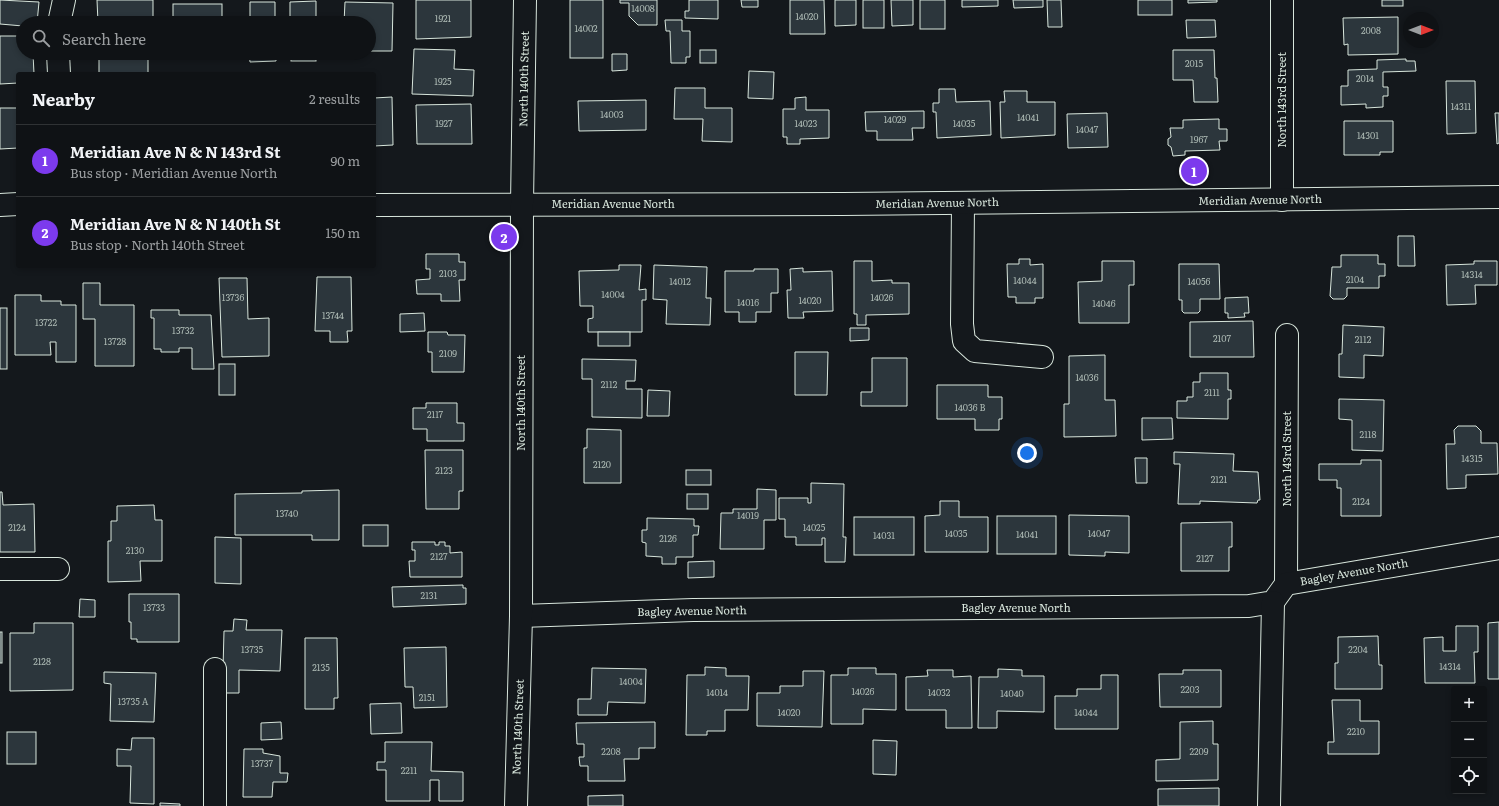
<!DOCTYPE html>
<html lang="en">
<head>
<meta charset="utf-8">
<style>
  body { margin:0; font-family:Literata,serif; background:#1d2022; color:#f1f3f6 }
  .controls { position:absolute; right:12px; bottom:12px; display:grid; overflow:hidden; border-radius:4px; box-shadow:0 2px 6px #0003 }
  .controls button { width:36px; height:36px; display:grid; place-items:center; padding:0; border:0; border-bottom:1px solid #2f3234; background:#0f1215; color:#f1f3f6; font:20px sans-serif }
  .compass { position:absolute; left:1403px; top:12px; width:36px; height:36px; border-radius:50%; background:#0f1215; box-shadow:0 2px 6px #0003; rotate:90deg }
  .you { position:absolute; left:1027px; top:453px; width:14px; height:14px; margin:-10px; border:3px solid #fff; border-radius:50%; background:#1a73e8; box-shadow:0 0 0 6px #1a73e833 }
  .badge { display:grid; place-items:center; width:26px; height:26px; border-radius:50%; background:#7c3aed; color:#fff; font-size:13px; font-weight:700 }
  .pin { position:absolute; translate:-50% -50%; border:2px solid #fff; box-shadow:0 1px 4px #0006 }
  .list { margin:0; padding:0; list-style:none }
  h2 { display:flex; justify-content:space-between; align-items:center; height:52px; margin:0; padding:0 16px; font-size:17px }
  h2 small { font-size:13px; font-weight:400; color:#9b9ea0 }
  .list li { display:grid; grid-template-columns:26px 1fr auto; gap:12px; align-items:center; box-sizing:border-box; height:72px; padding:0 16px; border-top:1px solid #2f3234 }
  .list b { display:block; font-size:15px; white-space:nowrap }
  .list p { margin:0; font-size:13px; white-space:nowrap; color:#9b9ea0 }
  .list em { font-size:13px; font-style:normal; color:#9b9ea0 }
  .icon { flex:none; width:22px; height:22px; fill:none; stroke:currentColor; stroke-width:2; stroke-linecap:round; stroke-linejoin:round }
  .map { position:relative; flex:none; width:1499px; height:806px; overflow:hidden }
  .search { position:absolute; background:#0f1215; box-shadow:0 2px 6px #0003; left:16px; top:16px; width:360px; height:44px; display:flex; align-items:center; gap:10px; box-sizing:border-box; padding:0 14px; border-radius:22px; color:#9b9ea0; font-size:15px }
  .panel { position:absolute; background:#0f1215; box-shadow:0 2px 6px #0003; left:16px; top:72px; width:360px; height:196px; border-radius:4px }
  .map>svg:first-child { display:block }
</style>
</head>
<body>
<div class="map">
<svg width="1499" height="806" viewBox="0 0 1499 806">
  <rect width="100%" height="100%" fill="#14181c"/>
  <g fill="#2c363c" stroke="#d8e6dc">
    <path d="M0,0l39,2 -2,21h-14v3l-23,-2z"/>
    <path d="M97,0h56v23h-55z"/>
    <path d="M416,0h55v37l-55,2z"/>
    <rect x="570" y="0" width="33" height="58"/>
    <path d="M620,0h37v25h-19l-9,-9v-13h-9z"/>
    <path d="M689,0h29v19l-33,-1v-7h4z"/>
    <path d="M741,0h17v7h-16z"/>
    <path d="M790,0h34l1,34h-35z"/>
    <path d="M835,0h21v25l-21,1z"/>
    <rect x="863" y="0" width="21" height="28"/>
    <path d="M891,0h22v25l-21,1z"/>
    <rect x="920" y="0" width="25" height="29"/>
    <path d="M962,0h36v6l-36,1z"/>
    <path d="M1013,0h30v7l-29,1z"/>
    <path d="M1047,0h14l1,27h-14z"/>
    <rect x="1138" y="0" width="34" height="15"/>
    <path d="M1188,0h29v2l-29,1z"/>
    <rect x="1382" y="0" width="21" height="6"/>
    <path d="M316,1v20l19,-1v3h-45v-21z"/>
    <path d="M250,2h25v21h-44v-2h19z"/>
    <path d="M345,2l48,1 -1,48h-23v-28h-25z"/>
    <rect x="173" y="4" width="49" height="19"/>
    <path d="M1398,17v37l-50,1v-11l-4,1 -1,-27z"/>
    <path d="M665,20h17v11h8v26h-4v6h-15l-1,-32h-4z"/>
    <path d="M1186,20h29l1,17 -29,1z"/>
    <path d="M0,36h23v17h10l1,21h-16v9l-18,1z"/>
    <path d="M414,49l41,1 -1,19 20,1 -1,26 -61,-2z"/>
    <rect x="700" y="50" width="16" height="13"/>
    <path d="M1173,50h41l1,28h2l1,24h-24l-1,-22h-20z"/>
    <rect x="99" y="53" width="49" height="21"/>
    <path d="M174,53h32v1l-32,1z"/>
    <path d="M249,53h27v8l-26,1z"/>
    <rect x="291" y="53" width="25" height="8"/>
    <path d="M612,54h15v16l-15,1z"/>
    <path d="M1406,59v2h9l1,10 -33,1v15h5v9h-5v11l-17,1v-4l-25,1v-19h7v-16l29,-1v-9z"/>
    <path d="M749,71l25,1 -1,27 -25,-1z"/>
    <path d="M1446,81h29l1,52 -29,1z"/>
    <path d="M675,88h30v20h27v34l-30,-1 1,-22h-29z"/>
    <path d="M939,89h16l1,13 34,-1 1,34 -54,3 -1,-26h-3v-9h6z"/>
    <path d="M1004,91h23v11h28v33l-54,3 -1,-36h5z"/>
    <path d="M392,97l1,48 -19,1v-48z"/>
    <path d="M806,97v13h23v28l-29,1v5h-13v-7h-4v-28h12v-11z"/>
    <path d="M646,100v30l-67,1 -1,-30z"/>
    <path d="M471,104l1,40h-55l-1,-39z"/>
    <path d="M0,108h18v40l-18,1z"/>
    <path d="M924,111v17h-12l1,12h-36v-9h-11l-1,-19z"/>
    <path d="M1107,113l1,34 -40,1 -1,-34z"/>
    <path d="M1495,113h4v30l-2,1z"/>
    <path d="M1219,119v10h8v12h-8l1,9 -35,1v4l-12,1 -2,-9 -3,-2v-6l3,-2 -1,-9h13v-8z"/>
    <path d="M1344,121h49v31h-13v3h-36z"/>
    <path d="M1398,236h16l1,30h-17z"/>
    <path d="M426,254h33v8h6v18h-6l1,21h-19v-7h-24l-1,-14 14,-1v-10h-4z"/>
    <path d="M1341,255h37v9h7v12h-6v12h-32v8l-3,3h-11l-3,-3 2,-29h9z"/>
    <path d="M1019,259h11v6l13,-1v34h-8v5h-19v-6h-8l-1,-33h12z"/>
    <path d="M854,261h18v20l20,-1v3h17v31l-43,1v10h-9v-11h-3z"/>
    <path d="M1102,261h32v24h-5v38h-50l-1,-41 24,-1z"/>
    <path d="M1474,261h23v24h-22l1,19 -29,1 -1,-40 28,-1z"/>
    <path d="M1179,264h40l1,35h-20v12l-2,2h-14l-2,-2v-11h-3z"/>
    <path d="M619,265h22l-2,25 7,-1v11h-4v32h-54v-13l5,-1v-12h-13l-1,-35 40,-1z"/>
    <path d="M654,265l53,2 -1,31h5l-1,27 -44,-1 1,-24 -14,-1z"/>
    <path d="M803,268v4l29,-1 1,40 -30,1 1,6h-16l-1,-28h4l-1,-21z"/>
    <path d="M754,269h24v24h-7v19h-15v10h-17v-10h-14v-41h29z"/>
    <path d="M317,277h34l1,54h-5l1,11h-18v-11h-15z"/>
    <path d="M219,278h28l1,41 21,-1v38l-47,1z"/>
    <path d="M83,283h17v22h34v61h-39v-47h-12z"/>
    <path d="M15,295h26v6h20v4h15v57h-20v-20h-6l1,13h-36z"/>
    <path d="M1248,297l1,16h-5l1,4 -17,1v-5h-3v-15z"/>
    <rect x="0" y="308" width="7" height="61"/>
    <path d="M151,310h28v5h32l3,54h-22v-21h-13v4h-18v-3h-7v-31h-3z"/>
    <path d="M424,313l1,18 -25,1v-18z"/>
    <path d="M1253,321l1,36h-64v-35z"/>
    <path d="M1343,325l41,2 -1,29 -19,-1v23l-25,-1v-23h3z"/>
    <path d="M850,328h19v12l-19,1z"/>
    <path d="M428,332h19l1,3h17l-1,37h-32v-20h-4z"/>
    <rect x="598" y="332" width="32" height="14"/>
    <path d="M795,352h33l-1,43h-32z"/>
    <path d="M1105,355v45h10l1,36 -52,1v-33h5v-48z"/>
    <path d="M872,358h35v48h-46v-14h11z"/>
    <path d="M582,359l54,1 -1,21h-9v8h16v29l-50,-1v-38h-10z"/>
    <rect x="219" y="364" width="16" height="31"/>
    <path d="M1200,373h28v17h3v9h-3v20l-51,-1v-17h10v-4h6v-15h7z"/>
    <path d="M937,385h51v12h14v22h-3v11h-24v-11h-38z"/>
    <path d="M648,390l22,1 -1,25h-22z"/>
    <path d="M1339,399l45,1 -1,51 -31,-1v-30l-13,-1z"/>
    <path d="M426,403h31v20h7v18h-37v-12h-14v-21h13z"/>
    <path d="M1142,418h30l1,21 -31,1z"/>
    <path d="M1458,426h18l5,5v12h16l1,31 -32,1v13l-19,1 -1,-45h9l-1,-14z"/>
    <path d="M587,429l34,1v53h-37v-35h3z"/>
    <path d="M425,450h38v41h-4v18h-33z"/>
    <path d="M1174,452l60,2 -1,17 25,1 2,28h-2l-1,3 -57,-2v3h-22l2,-40h-6z"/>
    <path d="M1135,458h12v25h-11z"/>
    <path d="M1361,460h20v56h-40v-28h-4v-8h-18v-16h42z"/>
    <rect x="686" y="470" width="25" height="15"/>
    <path d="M811,483l33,1 -1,53h3l-1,25h-20v-24h-3v7h-26v-8h-11v-18h-6v-21h29v5h3z"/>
    <path d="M757,489l19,1v30h-12v29h-44l1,-36h12v-4h24z"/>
    <path d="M339,490v50h-27v-5h-77v-41l67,-1v-2z"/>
    <path d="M0,492h2l1,13 31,-1 1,48h-35z"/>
    <rect x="687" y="494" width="21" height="15"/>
    <path d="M940,501h19v16h29v35h-63v-36l15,-1z"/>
    <path d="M154,505l1,15h7v41h-22l1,20 -33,1v-41h3v-20h6v-15z"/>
    <path d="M1069,515l60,1v37l-24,-1v4l-36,-1z"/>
    <rect x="997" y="516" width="59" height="38"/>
    <rect x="854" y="517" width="60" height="38"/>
    <path d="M647,518l47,1v7h5l-1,9h-5v22h-17v7h-14v-7l-16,-1v-13l-4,-1v-12h5z"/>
    <path d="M1232,522v25h-3v24h-48v-48z"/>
    <rect x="363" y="525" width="25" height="21"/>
    <path d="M215,537l26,1v46l-26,-1z"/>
    <path d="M412,542h23v3h4v-3h6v4h5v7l12,-1v25h-52l-1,-16h6v-11h-3z"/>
    <path d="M714,561v16l-26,1v-16z"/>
    <path d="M463,585v3h3v16l-73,3 -1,-20z"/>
    <path d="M129,594h50v48h-42v-3h-6v-17h-2z"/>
    <path d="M80,599l15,1v17h-16z"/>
    <path d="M234,619l13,1 -1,10h36l-2,41 -41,-1v23h-22l6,-24 1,-38h9z"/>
    <path d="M1499,622v57h-11v-56z"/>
    <path d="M34,623h39v67l-63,1v-58h24z"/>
    <path d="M1456,626h22v26h-4l1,31h-50l-1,-45 19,-1v14h13z"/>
    <rect x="0" y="632" width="2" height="31"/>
    <path d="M1378,636l1,29h3v24h-47v-26h3v-26z"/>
    <path d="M305,638h32l1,60h-4v11h-29z"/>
    <path d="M446,647l1,60 -33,1 -1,-21h-8l-1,-39z"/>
    <path d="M705,667l21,1v8h23l-1,34h-23v21h-18v4h-21l1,-60h18z"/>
    <path d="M592,668l54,1 -1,34 -37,-1 -1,13h-29v-16h13z"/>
    <path d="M848,668h28v6h20v36l-33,-1v15h-32v-49h17z"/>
    <path d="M998,669l24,1v6h22v36l-47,-1v17h-19l1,-51h19z"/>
    <path d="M927,670h26v7l18,-1 1,52h-26v-18h-40v-33l22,-1z"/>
    <path d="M1183,670h38v37h-61l-1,-33h24z"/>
    <path d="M803,671h21l-2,56 -65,-1v-33h23v-7h23z"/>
    <path d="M104,672l52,1 -2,49 -44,-1 1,-37 -7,-1z"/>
    <path d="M1101,675h17v54h-63v-33h22v-7h24z"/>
    <path d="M1332,700h28v21h19v33h-51v-12h6z"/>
    <path d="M401,703l1,30 -31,1 -1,-30z"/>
    <path d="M1213,721v23h5v36l-62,1v-21l24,-1v-37z"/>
    <path d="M281,722l1,17 -21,1v-17z"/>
    <path d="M655,722v26h-16v11h-15l1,22h-37v-15h-8l-1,-9h5v-13h-7l-1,-21z"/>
    <rect x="7" y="732" width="29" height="32"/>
    <path d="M132,738h22v66l-24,-1 1,-37h-14v-17l14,1z"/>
    <path d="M873,740l24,1 -1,34 -23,-1z"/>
    <path d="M385,742h47l-1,29 32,1v29h-24v-21h-9v21h-44v-31h-9v-8h8z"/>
    <path d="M244,749h19v4l17,3v17h8l-1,9h-14l-1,15h-29z"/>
    <path d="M1219,788v18h-61v-17z"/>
    <path d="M623,795v11h-35v-10z"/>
    <path d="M160,803l20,1v2h-20z"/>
  </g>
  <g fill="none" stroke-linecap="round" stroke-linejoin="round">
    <g stroke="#d8e6dc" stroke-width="24">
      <g id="minor">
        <path d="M1282,0v200"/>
        <path d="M59,23l5,-23"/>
        <path d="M58,53l1,21"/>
        <path d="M963,203l-1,121 2,17 11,10 67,6"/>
        <path d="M0,205l18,-1"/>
        <path d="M374,205l469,-1 656,-7"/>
        <path d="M0,569h58"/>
        <path d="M1286,584l1,-249"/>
        <path d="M521,616l172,-6 556,-4 24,-4 13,-18 213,-36"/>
        <path d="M215,669v137"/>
        <path d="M516,806l5,-190 1,-412 3,-204"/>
        <path d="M1269,806l4,-204"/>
      </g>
    </g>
    <use href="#minor" stroke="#14181c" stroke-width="22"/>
  </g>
  <g text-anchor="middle" stroke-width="3" stroke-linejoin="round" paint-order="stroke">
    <g font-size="9" fill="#adbab4">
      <text x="643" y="12">14008</text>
      <text x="807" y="20">14020</text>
      <text x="443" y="22">1921</text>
      <text x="586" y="32">14002</text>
      <text x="1371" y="34">2008</text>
      <text x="1194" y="67">2015</text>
      <text x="1365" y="82">2014</text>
      <text x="443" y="85">1925</text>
      <text x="1461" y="110">14311</text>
      <text x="612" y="118">14003</text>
      <text x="1028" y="121">14041</text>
      <text x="895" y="123">14029</text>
      <text x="444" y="127">1927</text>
      <text x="806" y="127">14023</text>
      <text x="964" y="127">14035</text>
      <text x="1087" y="133">14047</text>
      <text x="1368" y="139">14301</text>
      <text x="1199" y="143">1967</text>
      <text x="448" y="277">2103</text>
      <text x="1472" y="278">14314</text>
      <text x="1355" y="283">2104</text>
      <text x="1025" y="284">14044</text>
      <text x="680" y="285">14012</text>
      <text x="1199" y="285">14056</text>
      <text x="613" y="298">14004</text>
      <text x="233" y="301">13736</text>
      <text x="882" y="301">14026</text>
      <text x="810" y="304">14020</text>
      <text x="748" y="306">14016</text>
      <text x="1104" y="307">14046</text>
      <text x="333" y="319">13744</text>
      <text x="46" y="326">13722</text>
      <text x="183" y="334">13732</text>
      <text x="1222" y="342">2107</text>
      <text x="1363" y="343">2112</text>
      <text x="115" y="345">13728</text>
      <text x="448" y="357">2109</text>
      <text x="1087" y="381">14036</text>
      <text x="609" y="388">2112</text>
      <text x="1212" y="396">2111</text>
      <text x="970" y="411">14036 B</text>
      <text x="435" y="418">2117</text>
      <text x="1368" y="438">2118</text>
      <text x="1472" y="462">14315</text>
      <text x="602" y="468">2120</text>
      <text x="444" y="474">2123</text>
      <text x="1219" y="483">2121</text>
      <text x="1361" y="505">2124</text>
      <text x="287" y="517">13740</text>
      <text x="748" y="519">14019</text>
      <text x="17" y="531">2124</text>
      <text x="814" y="531">14025</text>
      <text x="956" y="537">14035</text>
      <text x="1099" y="537">14047</text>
      <text x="1027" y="538">14041</text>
      <text x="884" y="539">14031</text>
      <text x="668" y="542">2126</text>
      <text x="135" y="554">2130</text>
      <text x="439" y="560">2127</text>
      <text x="1205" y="562">2127</text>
      <text x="429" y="599">2131</text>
      <text x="154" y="611">13733</text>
      <text x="252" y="653">13735</text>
      <text x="1358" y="653">2204</text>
      <text x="42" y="665">2128</text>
      <text x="1450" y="670">14314</text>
      <text x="321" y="671">2135</text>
      <text x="631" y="685">14004</text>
      <text x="1190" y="693">2203</text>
      <text x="863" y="695">14026</text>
      <text x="717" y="696">14014</text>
      <text x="939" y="696">14032</text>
      <text x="1012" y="697">14040</text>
      <text x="427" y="701">2151</text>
      <text x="133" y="705">13735 A</text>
      <text x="789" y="716">14020</text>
      <text x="1086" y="716">14044</text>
      <text x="1356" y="735">2210</text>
      <text x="611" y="755">2208</text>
      <text x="1199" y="755">2209</text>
      <text x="262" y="767">13737</text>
      <text x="409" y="774">2211</text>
    </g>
    <g font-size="11" fill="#d8e6dc" stroke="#14181c">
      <text transform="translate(524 79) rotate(-89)" y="4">North 140th Street</text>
      <text transform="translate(1282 100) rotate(-90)" y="4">North 143rd Street</text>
      <text transform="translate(1260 200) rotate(-1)" y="4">Meridian Avenue North</text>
      <text transform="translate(937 203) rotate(-1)" y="4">Meridian Avenue North</text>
      <text x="613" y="208">Meridian Avenue North</text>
      <text transform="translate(521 403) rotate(-90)" y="4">North 140th Street</text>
      <text transform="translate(1287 459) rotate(-90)" y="4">North 143rd Street</text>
      <text transform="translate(1354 572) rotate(-10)" y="4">Bagley Avenue North</text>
      <text x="1016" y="612">Bagley Avenue North</text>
      <text transform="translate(692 611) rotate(-1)" y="4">Bagley Avenue North</text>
      <text transform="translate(518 727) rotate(-88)" y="4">North 140th Street</text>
    </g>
  </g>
</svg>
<div class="controls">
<button>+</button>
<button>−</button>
<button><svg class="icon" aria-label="locate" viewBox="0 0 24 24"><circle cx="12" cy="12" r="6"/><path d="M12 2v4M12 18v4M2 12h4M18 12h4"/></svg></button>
</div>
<svg class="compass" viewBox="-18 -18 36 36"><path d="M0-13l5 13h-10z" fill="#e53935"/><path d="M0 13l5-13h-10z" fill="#9b9ea0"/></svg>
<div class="you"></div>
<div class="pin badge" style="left:1194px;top:171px">1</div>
<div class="pin badge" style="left:504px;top:237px">2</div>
<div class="search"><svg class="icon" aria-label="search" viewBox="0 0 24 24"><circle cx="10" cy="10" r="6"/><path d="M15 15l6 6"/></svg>Search here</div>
<section class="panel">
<h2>Nearby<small>2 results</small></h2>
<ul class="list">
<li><span class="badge">1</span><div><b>Meridian Ave N &amp; N 143rd St</b><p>Bus stop · Meridian Avenue North</p></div><em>90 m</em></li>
<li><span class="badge">2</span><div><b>Meridian Ave N &amp; N 140th St</b><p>Bus stop · North 140th Street</p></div><em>150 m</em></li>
</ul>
</section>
</div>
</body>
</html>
